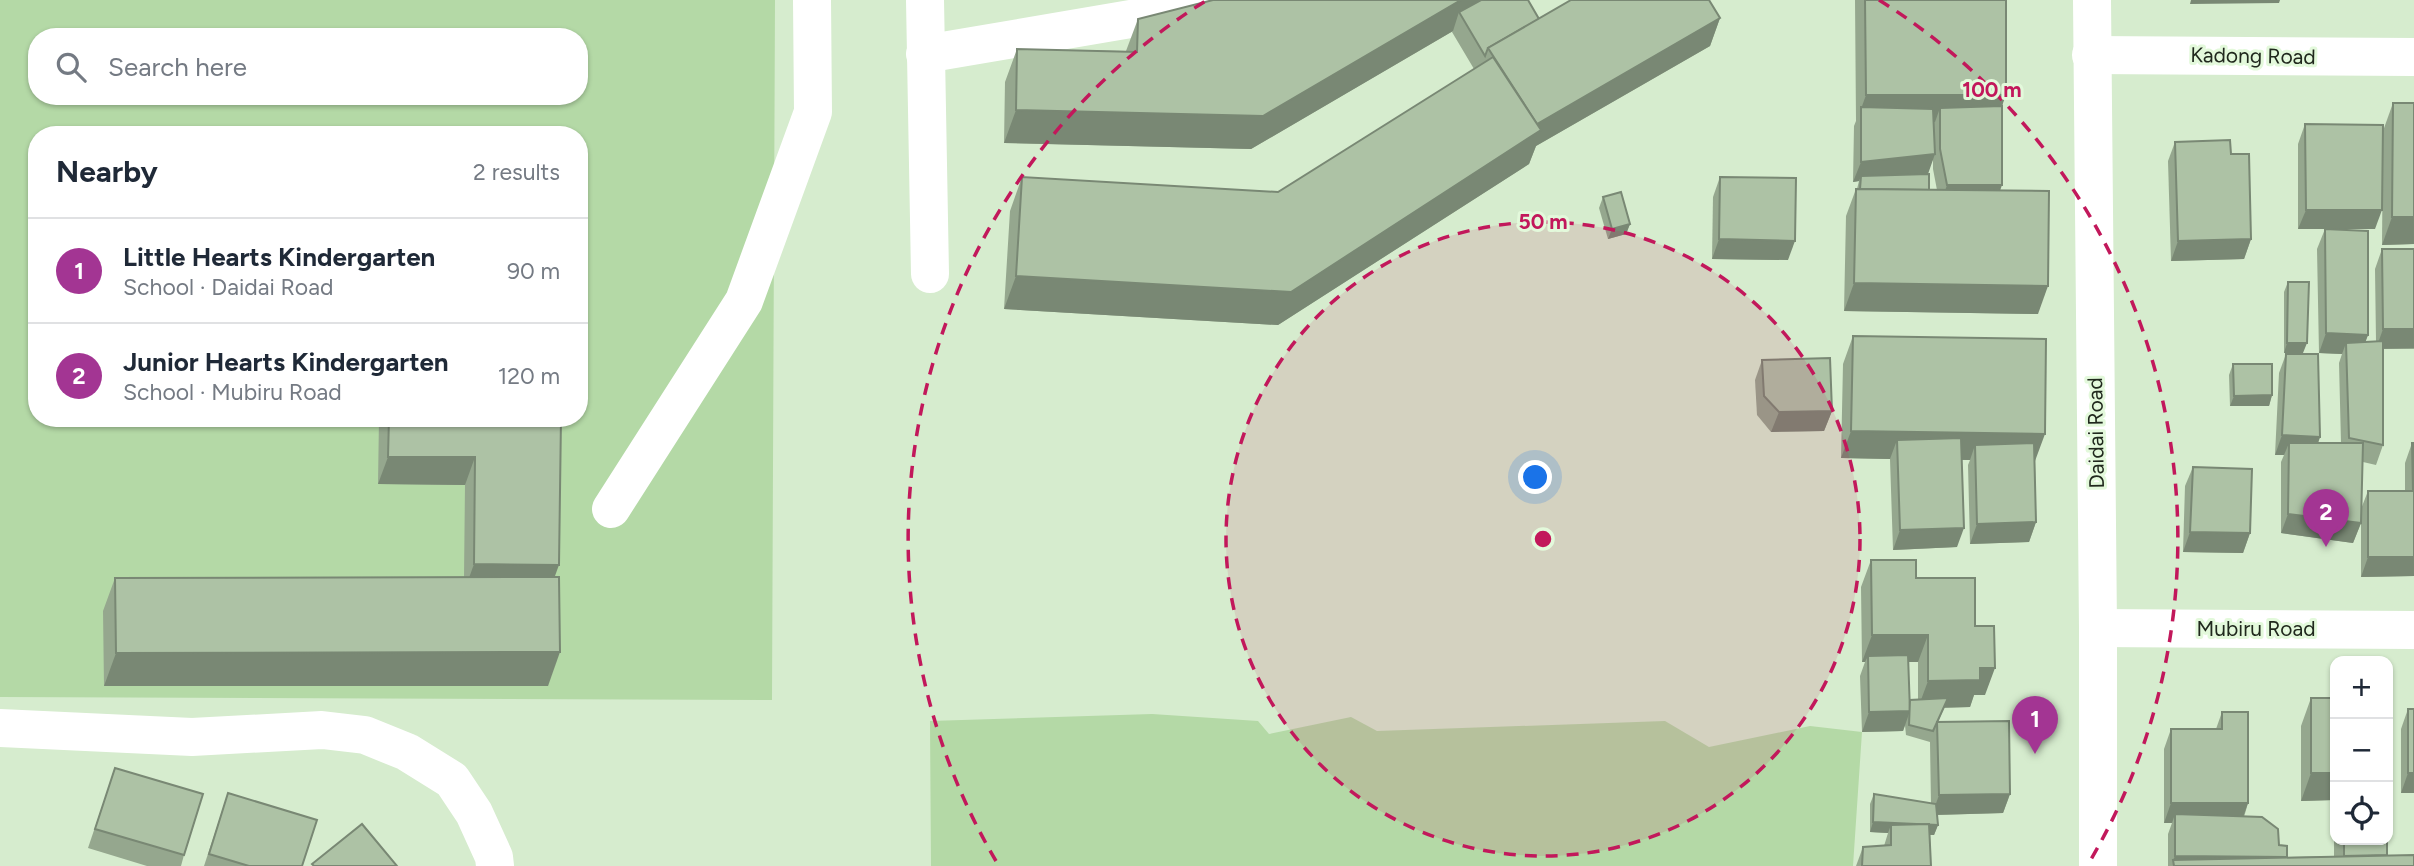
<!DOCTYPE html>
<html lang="en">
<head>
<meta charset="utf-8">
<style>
  body { margin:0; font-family:Figtree,sans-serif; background:#f6f6f7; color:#1f2937 }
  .controls { position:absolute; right:21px; bottom:21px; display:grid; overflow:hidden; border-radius:14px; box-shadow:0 2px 5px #0004 }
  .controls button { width:63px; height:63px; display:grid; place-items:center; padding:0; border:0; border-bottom:2px solid #e0e1e3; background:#fff; color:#1f2937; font:35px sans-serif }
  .you { position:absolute; left:1536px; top:478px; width:24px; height:24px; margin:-18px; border:5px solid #fff; border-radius:50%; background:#1a73e8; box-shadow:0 0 0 10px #1a73e833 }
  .badge { display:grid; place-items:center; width:46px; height:46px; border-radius:50%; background:#a33593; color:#fff; font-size:23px; font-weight:700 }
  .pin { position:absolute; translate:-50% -58px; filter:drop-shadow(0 2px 4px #0008) }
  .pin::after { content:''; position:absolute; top:37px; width:24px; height:21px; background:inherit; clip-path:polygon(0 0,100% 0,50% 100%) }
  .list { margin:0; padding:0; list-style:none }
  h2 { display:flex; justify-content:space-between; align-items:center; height:91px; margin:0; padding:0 28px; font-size:30px }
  h2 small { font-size:23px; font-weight:400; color:#747a83 }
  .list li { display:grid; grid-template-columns:46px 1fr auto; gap:21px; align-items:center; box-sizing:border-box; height:105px; padding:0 28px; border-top:2px solid #e0e1e3 }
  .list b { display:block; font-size:26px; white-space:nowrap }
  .list p { margin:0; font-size:23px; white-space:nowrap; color:#747a83 }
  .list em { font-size:23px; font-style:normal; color:#747a83 }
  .icon { flex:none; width:38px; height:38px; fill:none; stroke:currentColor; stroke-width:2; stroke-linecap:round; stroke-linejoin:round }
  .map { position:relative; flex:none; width:2414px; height:866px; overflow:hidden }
  .search { position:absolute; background:#fff; box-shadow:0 2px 5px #0004; left:28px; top:28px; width:560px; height:77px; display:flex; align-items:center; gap:18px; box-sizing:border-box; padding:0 24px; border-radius:28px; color:#747a83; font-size:26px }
  .panel { position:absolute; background:#fff; box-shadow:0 2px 5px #0004; left:28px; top:126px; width:560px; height:301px; border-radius:28px }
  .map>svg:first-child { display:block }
</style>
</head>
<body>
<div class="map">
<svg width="2414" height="866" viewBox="0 0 2414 866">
  <rect width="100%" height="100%" fill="#d6ecce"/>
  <g fill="#b4d9a6" fill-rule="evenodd">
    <path d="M0,0h775l-3,700 -772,-3zM37,37h542v59h-542zM37,135h542v283h-542z"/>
    <path d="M1152,714l106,7 11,13 82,-17 26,14 288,-10 44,26 101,-21 52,6 -9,134h-922l-1,-145z"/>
  </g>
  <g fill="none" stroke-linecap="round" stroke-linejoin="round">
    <g stroke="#fff" stroke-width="38">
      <path d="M925,0l5,274"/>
      <path d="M2092,0l6,628v238"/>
      <path d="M925,54l317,-54"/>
      <path d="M2091,55l323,2"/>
      <path d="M611,509l133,-208 69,-189 -1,-112"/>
      <path d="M2098,628l316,2"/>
      <path d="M0,728l192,9 130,-7 43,5 42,17 45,28 22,33 20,44 1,9"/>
    </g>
  </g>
  <g fill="#95a78e" fill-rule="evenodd">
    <path d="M1528,0l11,19 181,-1 -10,28 -174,100 -7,18 -251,161 -274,-16 6,-98 12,-34 256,15 196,-123 -22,-37 1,-1 -202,118 -247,-6 1,-61 12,-33 109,2 12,-32z"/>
    <path d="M1855,0h151l-6,191 38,123 -194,-3 2,-95 10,-27h1l2,-8 -6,1 1,-56 2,-5zM1933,159v10l4,21h-8l-3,-16z"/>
    <path d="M2393,103h21v141l-32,1 1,-114z"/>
    <path d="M2305,124l70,105h-45l38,106 -3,7 11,-1 -1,-72 7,-20h32v100h-31v96l-7,20 -13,-3 -2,47 7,-18h37v-28l7,-20h2v133l-53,1v-54l-8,20 -72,-10v-71l3,-7h-9l4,-82 7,-19 34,83 -2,6h23l-2,-80 3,-9 -23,-1 -2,-104 8,-20h-27v-85z"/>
    <path d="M2175,142l56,12 20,85 -7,20 -73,2 -3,-100z"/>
    <path d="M1720,177l68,83 -76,-1 1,-62z"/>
    <path d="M1603,197l27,27 -4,10 -18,5 -9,-31z"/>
    <path d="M2288,282l15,71h-19v-61z"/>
    <path d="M1853,336l182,125 1,61 -7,20 -59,2 -2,-79 2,-5h-8l-5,87 -64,3 -3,-91 -49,-1 2,-94z"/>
    <path d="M1762,360l70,51 -8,20 -53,1 -14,-17 -2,-35z"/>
    <path d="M2233,364l39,31 -3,11h-39l-1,-31z"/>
    <path d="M379,418h182l-6,159 -7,109h-444l-1,-75 12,-33 349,-1 1,-92 -87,-1z"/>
    <path d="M2193,467l57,66 -7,20 -60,-1 2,-66z"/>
    <path d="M1871,560l45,18 59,48 10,69h-11l-4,12 -26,1 -6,14 72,72 -7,19 -66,2 1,10 -4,10h-4l1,31h-75l7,-19 21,-1 4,-13 -18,-1v-28l4,-10 57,10 -1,-62 -24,-7 -1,-10 -2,6 -41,1 -2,-56 5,-14h-3l-1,-75zM1908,662h10v37l-8,1z"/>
    <path d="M2311,698h24v142h52v15l27,11h-246v-32l4,-11h-8v-74l7,-20h45l6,-17 26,91 -4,14 35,28 8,12 47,-1v-56l-33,1v-75z"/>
    <path d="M2408,709l6,84h-13v-64z"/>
    <path d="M115,768l69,87 -3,11h-34l-59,-18z"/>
    <path d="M228,793l74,73h-98z"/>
  </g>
  <g fill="#798874">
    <path d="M1461,0h45l-47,12 -6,19 -202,118 -247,-6 12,-33z"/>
    <path d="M2191,0h89l-1,3 -89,1z"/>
    <path d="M1720,18l-10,28 -174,100 -7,18 -251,161 -274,-16 12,-33 518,-150z"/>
    <path d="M1866,95h140l-10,27 -56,-14 -5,14 -74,1v-14z"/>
    <path d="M1935,154l-7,20 -67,2 -2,5 -6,1 8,-20z"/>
    <path d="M1947,185h55l-7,20h-55z"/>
    <path d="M2306,210h76l-7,19h-77z"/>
    <path d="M2392,217h22v27l-32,1z"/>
    <path d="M1630,224l-4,10 -18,5 4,-10z"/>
    <path d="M1719,239l76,2 -7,19 -76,-1z"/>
    <path d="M2251,239l-7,20 -73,2 7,-20z"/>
    <path d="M1854,283l194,3 -10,28 -194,-3z"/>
    <path d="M2383,329h31v19l-38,1z"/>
    <path d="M2326,333l42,2 -7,19 -15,-11 -4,11 -23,-1z"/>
    <path d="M2287,343h20l-4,10h-19z"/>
    <path d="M2272,395l-3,11h-39l4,-10z"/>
    <path d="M1832,411l-8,20 -53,1 8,-20z"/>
    <path d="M1851,431l194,3 -10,27 -60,-1v-15l-5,15 -73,-1v-19l-7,19 -49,-1z"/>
    <path d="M2282,435l38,2 -7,20 -24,-14 -5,12h-9z"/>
    <path d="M388,457h87l-10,28 -87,-1z"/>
    <path d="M2288,514l73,9 -8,20 -72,-10z"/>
    <path d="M2036,522l-7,20 -59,2 7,-20z"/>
    <path d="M1964,528l-7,19 -64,3 7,-20z"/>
    <path d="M2190,532l60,1 -7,20 -60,-1z"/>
    <path d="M2368,557h46v19l-53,1z"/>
    <path d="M474,564l85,1 -10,27h-85z"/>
    <path d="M1872,635h56l-10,27h-50v-6l-3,6h-3z"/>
    <path d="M560,652l-12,34h-444l12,-33z"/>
    <path d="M1980,668h15l-10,27h-11l-4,12 -52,1 10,-27z"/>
    <path d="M1910,711l-7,20 -41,1 7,-20z"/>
    <path d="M2311,773h24v23l-1,4 -33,1z"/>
    <path d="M2408,773h6v20h-13z"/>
    <path d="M2010,794l-7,19 -71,2 7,-20z"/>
    <path d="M2171,803h77l-7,20 -66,-9 -3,9h-8z"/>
    <path d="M1873,822l65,3 -4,10 -43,-2v-8l-3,8 -18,-1z"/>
    <path d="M2175,856l112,1 -114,3z"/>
  </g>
  <g fill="#adc2a5" stroke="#798874" stroke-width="2">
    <path d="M1213,0h248l-198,116 -247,-6 1,-61 120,3 1,-33z"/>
    <path d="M1481,0h47l11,19 -51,29 -3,8 -26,-44z"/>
    <path d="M1571,0h138l11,18 -183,106 -49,-76z"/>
    <path d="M1865,0h141v95h-140z"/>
    <path d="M1493,57l48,73 -250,162 -275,-16 6,-99 256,15z"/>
    <path d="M2393,103h21v114h-22z"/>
    <path d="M2002,106v79h-55l-7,-36v-41z"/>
    <path d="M1861,107l72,2 2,45 -74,8z"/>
    <path d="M2305,124l78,1 -1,85h-76z"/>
    <path d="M2230,140l1,14h18l2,85 -73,2 -3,-99z"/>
    <path d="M1929,174v16l-69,-1 1,-13z"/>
    <path d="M1720,177l76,1 -1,63 -76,-2z"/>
    <path d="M1856,189l193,2 -1,95 -194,-3z"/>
    <path d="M1621,192l9,32 -18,5 -9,-32z"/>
    <path d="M2325,229l43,2v104l-42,-2z"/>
    <path d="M2382,249h32v80h-31z"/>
    <path d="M2288,282h21l-2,61h-20z"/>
    <path d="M1853,336l193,3 -1,95 -194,-3z"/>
    <path d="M2383,341v104l-34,-7 -3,-95z"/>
    <path d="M2286,354h32l2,83 -38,-2z"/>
    <path d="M1830,358l2,53 -53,1 -15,-16 -2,-36z"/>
    <path d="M2233,364h39v31l-38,1z"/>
    <path d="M389,418h172l-2,147 -85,-1 1,-107h-87z"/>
    <path d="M1961,438l3,90 -64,2 -3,-90z"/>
    <path d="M2034,443l2,79 -59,2 -2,-79z"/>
    <path d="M2289,443h74l-2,80 -73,-9z"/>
    <path d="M2412,443h2v114h-46v-66h45z"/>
    <path d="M2193,467l59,2 -2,64 -60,-1z"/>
    <path d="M1871,560h45v18h59v48h19l1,42h-15v12l-52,1v-46h-56z"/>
    <path d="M559,577l1,75 -444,1 -1,-75z"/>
    <path d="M1908,655l2,56 -41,1 -1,-56z"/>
    <path d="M1948,698l-15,33 -24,-6 1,-25z"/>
    <rect x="2311" y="698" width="24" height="75"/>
    <rect x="2408" y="709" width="6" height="64"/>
    <path d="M2222,712h26v91h-77v-74h51z"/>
    <path d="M2009,721l1,73 -71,1 -2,-73z"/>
    <path d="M115,768l88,26 -19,61 -89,-26z"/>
    <path d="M228,793l89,27 -15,46h-53l-40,-12z"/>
    <path d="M1874,794l62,10 2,21 -65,-3z"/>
    <path d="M2175,814l87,3 16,12 1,16 8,1v11l-112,-1z"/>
    <path d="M362,824l35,42h-83l-2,-2z"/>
    <path d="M1929,824l2,42h-69l1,-19 28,-2v-20z"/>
    <path d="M2344,840h43v15l-43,1z"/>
    <path d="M2414,855v11h-240l-1,-6z"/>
  </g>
  <circle cx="1543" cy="539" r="317" fill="#c2185b" fill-opacity=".12"/>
  <g fill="none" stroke="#c2185b" stroke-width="3.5" stroke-dasharray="12 9">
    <circle cx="1543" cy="539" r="317"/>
    <path d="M996 861A635 635 0 0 1 1207 0M1879 0A635 635 0 0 1 2090 861"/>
  </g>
  <g text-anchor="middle" stroke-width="6" stroke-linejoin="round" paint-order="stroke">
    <g font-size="21" fill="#20281d" stroke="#e3f9db">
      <text transform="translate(2253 56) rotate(1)" y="7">Kadong Road</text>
      <text transform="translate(2096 433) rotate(-91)" y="7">Daidai Road</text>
      <text x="2256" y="636">Mubiru Road</text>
    </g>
  </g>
  <circle cx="1543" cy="539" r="10" fill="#c2185b" stroke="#e3f9db" stroke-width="3.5"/>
  <g font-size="21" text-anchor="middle" font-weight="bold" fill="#c2185b" stroke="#e3f9db" stroke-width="6" stroke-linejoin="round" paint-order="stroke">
    <text x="1992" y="97">100 m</text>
    <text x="1543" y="229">50 m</text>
  </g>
</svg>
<div class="controls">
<button>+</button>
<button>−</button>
<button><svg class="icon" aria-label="locate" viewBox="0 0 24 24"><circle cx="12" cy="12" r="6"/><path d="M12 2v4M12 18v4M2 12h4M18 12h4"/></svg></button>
</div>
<div class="you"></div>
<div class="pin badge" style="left:2035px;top:754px">1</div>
<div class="pin badge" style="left:2326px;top:547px">2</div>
<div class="search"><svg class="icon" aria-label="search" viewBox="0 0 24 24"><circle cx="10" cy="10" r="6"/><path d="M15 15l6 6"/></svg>Search here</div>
<section class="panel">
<h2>Nearby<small>2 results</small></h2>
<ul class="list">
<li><span class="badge">1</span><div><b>Little Hearts Kindergarten</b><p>School · Daidai Road</p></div><em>90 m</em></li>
<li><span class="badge">2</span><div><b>Junior Hearts Kindergarten</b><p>School · Mubiru Road</p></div><em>120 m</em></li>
</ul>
</section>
</div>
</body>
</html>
